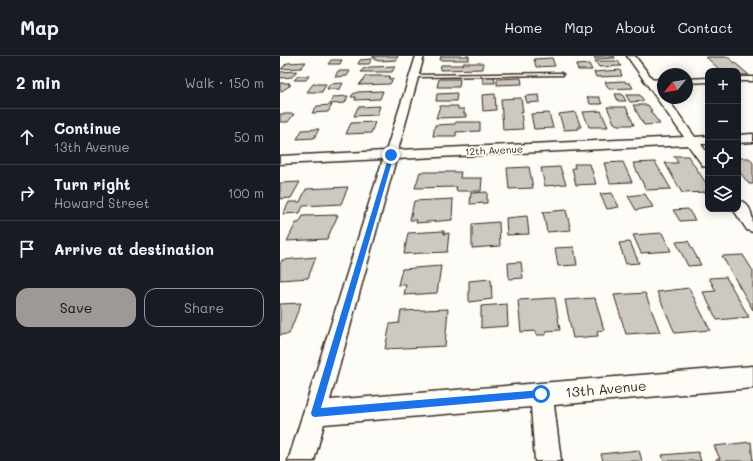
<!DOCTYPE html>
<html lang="en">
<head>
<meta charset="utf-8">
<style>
  body { margin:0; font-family:Mali,sans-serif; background:#20242c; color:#f1f3f6 }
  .controls { position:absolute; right:12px; top:12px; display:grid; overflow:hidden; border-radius:8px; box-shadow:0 2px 10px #0003 }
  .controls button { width:36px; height:36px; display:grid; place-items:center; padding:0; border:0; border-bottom:1px solid #363941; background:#171b24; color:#f1f3f6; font:20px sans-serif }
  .compass { position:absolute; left:377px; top:12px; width:36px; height:36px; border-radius:50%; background:#171b24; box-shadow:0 2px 10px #0003; rotate:240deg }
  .stop { position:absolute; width:12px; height:12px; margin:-9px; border:3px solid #1a73e8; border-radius:50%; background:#fff }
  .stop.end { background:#1a73e8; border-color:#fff; box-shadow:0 1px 4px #0008 }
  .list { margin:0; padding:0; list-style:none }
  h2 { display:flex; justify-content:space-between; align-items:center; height:52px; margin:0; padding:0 16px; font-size:17px }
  h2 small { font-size:13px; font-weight:400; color:#9ea1a6 }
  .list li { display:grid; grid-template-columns:26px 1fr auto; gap:12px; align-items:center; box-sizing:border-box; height:56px; padding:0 16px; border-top:1px solid #363941 }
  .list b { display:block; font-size:15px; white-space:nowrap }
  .list p { margin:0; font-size:13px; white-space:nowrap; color:#9ea1a6 }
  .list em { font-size:13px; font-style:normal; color:#9ea1a6 }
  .actions { display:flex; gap:8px; padding:12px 16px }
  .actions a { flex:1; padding:9px 0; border:1px solid #9f9995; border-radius:12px; text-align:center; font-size:14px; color:#9f9995 }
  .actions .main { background:#9f9995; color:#111 }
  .icon { flex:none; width:22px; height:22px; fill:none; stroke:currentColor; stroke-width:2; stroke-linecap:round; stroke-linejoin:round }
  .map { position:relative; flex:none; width:473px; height:405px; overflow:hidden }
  header { display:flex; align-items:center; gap:24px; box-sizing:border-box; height:56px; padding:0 20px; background:#171b24; border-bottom:1px solid #363941 }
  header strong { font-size:19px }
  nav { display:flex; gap:22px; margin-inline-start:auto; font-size:14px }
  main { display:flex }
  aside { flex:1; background:#171b24 }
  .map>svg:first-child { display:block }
</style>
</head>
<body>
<header>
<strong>Map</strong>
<nav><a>Home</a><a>Map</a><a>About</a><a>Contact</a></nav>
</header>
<main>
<aside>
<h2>2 min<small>Walk · 150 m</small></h2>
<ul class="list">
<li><svg class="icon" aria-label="ahead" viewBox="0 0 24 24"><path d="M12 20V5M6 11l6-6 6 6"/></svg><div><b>Continue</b><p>13th Avenue</p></div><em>50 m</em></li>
<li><svg class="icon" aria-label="right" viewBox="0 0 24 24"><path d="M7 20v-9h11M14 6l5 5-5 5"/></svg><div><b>Turn right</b><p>Howard Street</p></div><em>100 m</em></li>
<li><svg class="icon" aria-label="arrive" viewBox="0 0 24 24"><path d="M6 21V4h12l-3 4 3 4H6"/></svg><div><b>Arrive at destination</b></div></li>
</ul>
<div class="actions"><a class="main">Save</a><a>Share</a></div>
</aside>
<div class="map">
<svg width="473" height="405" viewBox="0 0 473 405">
  <rect width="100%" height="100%" fill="#fdfcf7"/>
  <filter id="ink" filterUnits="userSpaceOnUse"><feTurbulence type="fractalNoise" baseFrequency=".025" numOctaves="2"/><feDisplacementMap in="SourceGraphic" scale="8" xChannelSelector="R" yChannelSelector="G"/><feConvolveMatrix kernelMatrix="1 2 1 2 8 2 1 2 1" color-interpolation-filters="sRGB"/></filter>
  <g filter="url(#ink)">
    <g fill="#cdc8c2" stroke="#3b2a1e">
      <path d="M93,0h25l-2,4 -16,1 -5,-1 1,-2h-3z"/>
      <path d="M161,0h28v4h-29z"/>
      <path d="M314,0h20l1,2 -20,1z"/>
      <path d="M426,1h22l21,18h-11v-4h-17z"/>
      <path d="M272,2l3,8 -19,1 -2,-8z"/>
      <path d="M92,3l-3,5h-11l2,-4z"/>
      <path d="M51,4h11l-2,4h-12z"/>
      <path d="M315,5h23l3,5 -22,1z"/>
      <path d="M26,6l-5,6 -20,1 6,-6z"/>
      <path d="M183,7h20v6l-43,1 1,-5h21z"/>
      <path d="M309,8l3,6h-14l-2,-5z"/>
      <path d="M115,10l-3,6h-31l2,-3 7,-2z"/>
      <path d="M340,14l2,6 -26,1 -2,-5z"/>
      <path d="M17,15l-5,6 -12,1v-6z"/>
      <path d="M58,15h12l-3,5 -12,1z"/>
      <path d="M18,20h11l-3,4h-12z"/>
      <path d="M86,20h24l-1,3h4l-3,5 -31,1z"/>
      <path d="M202,20h12l1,7h-12z"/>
      <path d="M241,22l1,6 -25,1v-6z"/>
      <path d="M159,23h21l-1,8h-22z"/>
      <path d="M345,25l1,2h4l3,5 -24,1 -4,-7z"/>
      <path d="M0,27h10l-2,2h3l-11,7z"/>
      <path d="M63,27l-3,6h-13l3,-5z"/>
      <path d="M33,28h13l-4,8h-15z"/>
      <path d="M103,35l-3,8 -25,1 1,-3h-5l2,-3 5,-2z"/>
      <path d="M177,37l-1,8h-20l1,-7z"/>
      <path d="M215,38l1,16 -13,1 -1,-16z"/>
      <path d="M335,38h7l4,7h-8z"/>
      <path d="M259,39l1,7 -13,1 -2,-7z"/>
      <path d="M346,39h14l4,6 -14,1z"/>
      <path d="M68,40l-3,7 -15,1 3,-7z"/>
      <path d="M307,41h12l3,7h-12z"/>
      <path d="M241,42l2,14h-2l2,17 -20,1 -2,-31z"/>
      <path d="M52,49l-4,7 -16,1 5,-7z"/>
      <path d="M353,49h15l4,6h-2l10,13 -16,1z"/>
      <path d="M100,50l-3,9 -23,1 4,-9z"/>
      <path d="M160,50h18v3h6v5h2v3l-30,1z"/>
      <path d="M327,51h19l8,18h-16l-4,-2z"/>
      <path d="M321,55l7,16h-19l-6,-15z"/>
      <path d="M295,56l6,15h-3l1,2 -15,1 -5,-16z"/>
      <path d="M269,57l4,15 -19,1 -3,-15z"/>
      <path d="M0,58h14l-6,8h-8z"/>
      <path d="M95,66l-4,11 -25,1 5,-11z"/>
      <path d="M176,66h24v9l-24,1v4h-23l2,-11 20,-1z"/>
      <path d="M39,73l-5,9 -17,1 5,-9z"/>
      <path d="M394,100h14l20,30v6l-26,1 -17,-30h13z"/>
      <path d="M458,102h11l4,5v21h-4l-11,-14z"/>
      <path d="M343,106l9,20 -22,1 -6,-20z"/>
      <path d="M375,106l16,27 -25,1 -13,-27z"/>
      <path d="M294,108h16l6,20 -20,1 -4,-17h3z"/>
      <path d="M249,111l4,21 -24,1 -2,-21z"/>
      <path d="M280,111l6,17 -21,2 -4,-18z"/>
      <path d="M140,116h41l-1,6h22l-1,13h-25l1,-4 -42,1z"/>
      <path d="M20,126l-9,16 -11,1v-16z"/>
      <path d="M68,131l-7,17 -38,2 -3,7 -17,1 6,-12h11l6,-13z"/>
      <path d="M207,136v11l-17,1 1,-11z"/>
      <path d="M332,137l7,14 -12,2 -7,-15z"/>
      <path d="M365,138l8,13 -17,3 -8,-14z"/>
      <path d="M173,143l-1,21 -36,3 1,-3h-7l4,-19z"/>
      <path d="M408,153l7,11 -15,1 -7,-11z"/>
      <path d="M286,154l5,20 -24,2 -4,-20z"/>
      <path d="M58,159l-11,24 -40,2 9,-18h3l4,-7z"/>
      <path d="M247,160l2,18 -22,1 -1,-17z"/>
      <path d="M219,166l1,24 -28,2v-24z"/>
      <path d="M164,175v3l5,-1 -2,19 -43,2 4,-21z"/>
      <path d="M382,177l9,18 -30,2 -8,-18z"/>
      <path d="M408,185l13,24 -13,1 -12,-24z"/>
      <path d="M350,186l9,21 -13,1 -7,-21z"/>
      <path d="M294,191l3,18 -19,1 -3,-18z"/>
      <path d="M463,199l10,16v39l-31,-54z"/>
      <path d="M36,201l-8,21 -28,2v-15l2,-5z"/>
      <path d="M241,206l2,16 -14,1 -1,-16z"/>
      <path d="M161,210l-4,27 -33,2 2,-10h-8l4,-16z"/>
      <path d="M446,221l23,40 -32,3 -14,-28 13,-1 -7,-13z"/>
      <path d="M211,223l1,20 -23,3v-21z"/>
      <path d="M409,232l21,42 -35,3 -18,-41z"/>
      <path d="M365,237l15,39 -34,2 -12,-39z"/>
      <path d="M275,242l5,32 -14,1v4h-10v-4l-15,1 -3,-32z"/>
      <path d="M315,242l9,32 -7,1 1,5 -25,2 -8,-38z"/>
      <path d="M21,247l-12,31 -9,1v-31z"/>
      <path d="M227,248l1,22 -27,2v-22z"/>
      <path d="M168,253l-3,37 -60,3 5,-25 9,-1 2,-12z"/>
      <path d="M471,386l2,19h-37v-2h4l-6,-13z"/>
      <path d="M359,394l3,11h-39l-2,-7z"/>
      <path d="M418,396l3,9h-37l-2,-6z"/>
    </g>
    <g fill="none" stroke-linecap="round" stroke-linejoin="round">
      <g stroke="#3b2a1e" stroke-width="3">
        <g id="service">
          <path d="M281,17l2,1v1l-148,2 -2,-1 2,-1z"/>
          <rect x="458" y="21" width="15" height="4"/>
          <path d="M428,22v4l-21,1v-4z"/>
          <path d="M383,23v4l-14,1 -3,-2 3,-2z"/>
        </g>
      </g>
      <g stroke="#3b2a1e" stroke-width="3">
        <g id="minor">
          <path d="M136,0h8l-26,94 286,-13 -57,-81h8l28,37v5h4l28,39 13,-1v8h-7l7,10v13l-5,-1 -15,-21 -292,14 -66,241 423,-34v22l-199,17 7,56h-26l-4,-54 -207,17 -10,37h-26l95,-302 -103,5v-8l106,-5z"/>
          <path d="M473,78v8l-15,1v-8z"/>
          <path d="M458,144c15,4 15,19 15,32l-6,-2 -14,-21h5z"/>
        </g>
      </g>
      <use href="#service" fill="#fdfcf7" fill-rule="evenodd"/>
      <use href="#minor" fill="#fdfcf7" fill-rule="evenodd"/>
    </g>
  </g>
  <path fill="#1a73e8" d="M111,97l3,2 -73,253 220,-18 3,1v6l-229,20 -3,-1 -1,-3 78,-258z"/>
  <g text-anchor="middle" stroke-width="3.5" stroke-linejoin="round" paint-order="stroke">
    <g font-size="10" fill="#3b2a1e" stroke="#fdfcf7">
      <text transform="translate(214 94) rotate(-3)" y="4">12th Avenue</text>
    </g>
    <g font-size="14" fill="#3b2a1e" stroke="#fdfcf7">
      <text transform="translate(326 333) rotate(-5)" y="5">13th Avenue</text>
    </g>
  </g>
</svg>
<div class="controls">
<button>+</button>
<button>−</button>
<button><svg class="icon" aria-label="locate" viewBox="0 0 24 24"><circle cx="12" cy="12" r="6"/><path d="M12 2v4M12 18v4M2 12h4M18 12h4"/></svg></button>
<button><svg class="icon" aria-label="layers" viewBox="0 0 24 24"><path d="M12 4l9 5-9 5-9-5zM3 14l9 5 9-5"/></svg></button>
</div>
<svg class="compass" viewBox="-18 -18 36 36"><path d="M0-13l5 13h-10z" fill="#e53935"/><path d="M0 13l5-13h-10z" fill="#9ea1a6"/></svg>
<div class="stop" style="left:261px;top:338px"></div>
<div class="stop end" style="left:111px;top:99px"></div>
</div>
</main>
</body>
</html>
